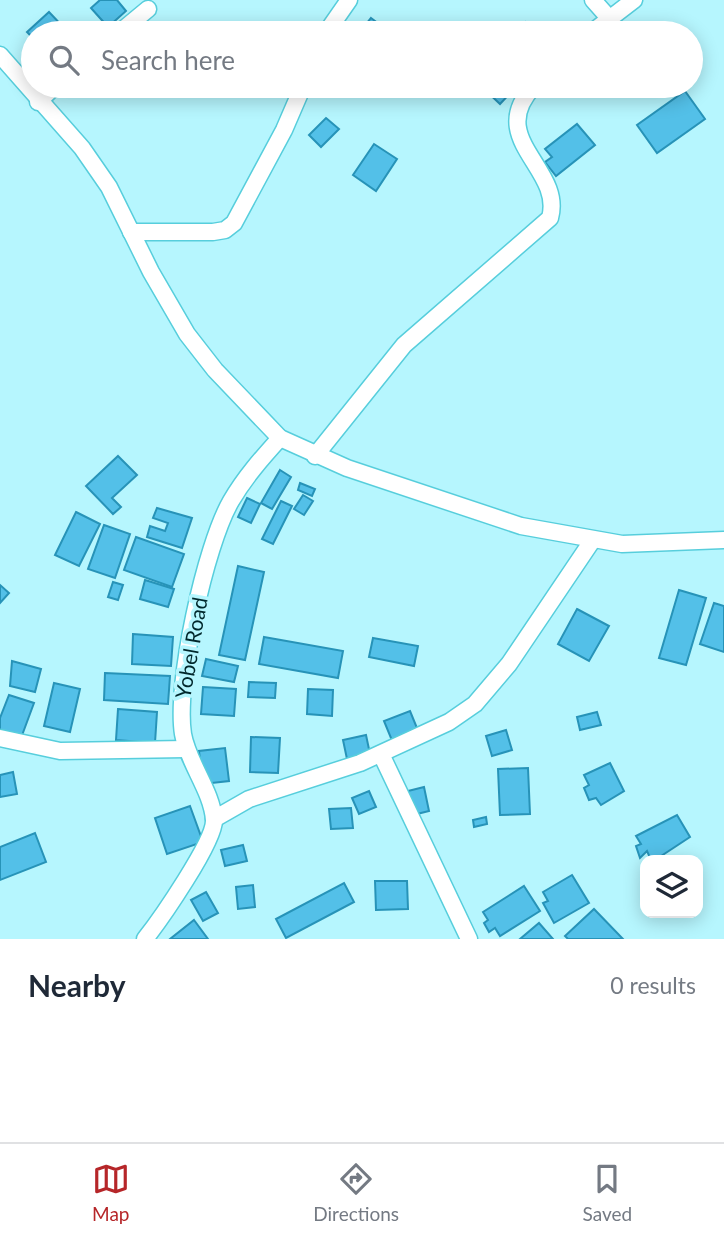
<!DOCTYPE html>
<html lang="en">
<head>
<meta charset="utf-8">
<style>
  body { margin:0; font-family:Lato,sans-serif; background:#f2f2f3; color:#1f2937 }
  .controls { position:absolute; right:21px; bottom:21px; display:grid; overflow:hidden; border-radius:14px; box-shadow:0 4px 18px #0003 }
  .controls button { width:63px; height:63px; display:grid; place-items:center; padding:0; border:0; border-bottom:2px solid #e0e1e3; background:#fff; color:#1f2937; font:35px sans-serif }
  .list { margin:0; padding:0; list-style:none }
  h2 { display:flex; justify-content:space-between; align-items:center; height:91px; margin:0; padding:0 28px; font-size:30px }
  h2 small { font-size:23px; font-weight:400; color:#747a83 }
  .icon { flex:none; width:38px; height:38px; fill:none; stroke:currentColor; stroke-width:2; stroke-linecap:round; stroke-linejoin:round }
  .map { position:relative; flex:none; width:724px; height:939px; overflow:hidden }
  .search { position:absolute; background:#fff; box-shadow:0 4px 18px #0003; left:21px; right:21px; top:21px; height:77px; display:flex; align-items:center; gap:18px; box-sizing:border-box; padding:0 24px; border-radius:38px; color:#747a83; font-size:26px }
  .sheet { height:203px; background:#fff }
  nav { display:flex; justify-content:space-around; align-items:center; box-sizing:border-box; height:98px; border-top:2px solid #e0e1e3; background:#fff; font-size:19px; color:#747a83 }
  nav a { display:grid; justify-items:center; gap:4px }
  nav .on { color:#b62629 }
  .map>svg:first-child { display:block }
</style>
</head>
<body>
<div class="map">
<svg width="724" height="939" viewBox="0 0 724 939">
  <rect width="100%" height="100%" fill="#b6f6fe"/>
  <g fill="#53c0e8" stroke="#2793b8" stroke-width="2">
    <path d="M100,0h17l9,11 -18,16 -17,-19z"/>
    <path d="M49,12l19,20 -35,1v5l-6,-6z"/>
    <path d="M371,18l20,15h-32z"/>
    <path d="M526,22l26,11h-32z"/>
    <path d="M171,86h19l-13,9z"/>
    <path d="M259,86h29l-3,4 -8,-4 -4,7z"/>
    <path d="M481,86h25l6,5 -12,13z"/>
    <path d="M685,91l20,28 -48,34 -20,-28z"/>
    <path d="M326,118l13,11 -18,18 -12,-12z"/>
    <path d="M577,124l18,21 -39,31 -11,-14 7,-5 -7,-8z"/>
    <path d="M374,144l23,15 -21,32 -23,-16z"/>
    <path d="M118,456l19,19 -25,23 9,9 -8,7 -27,-28z"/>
    <path d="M280,470l11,7 -19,32 -11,-6z"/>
    <path d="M300,483l15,6 -3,7 -14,-6z"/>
    <path d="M303,495l10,6 -9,14 -10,-6z"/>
    <path d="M247,498l13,6 -9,19 -13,-6z"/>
    <path d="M281,501l11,5 -19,38 -11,-5z"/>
    <path d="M157,508l35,10 -10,30 -35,-11 3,-11 15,5 3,-8 -15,-5z"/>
    <path d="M76,512l24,12 -21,42 -24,-11z"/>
    <path d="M104,525l26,9 -15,44 -27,-9z"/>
    <path d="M136,537l48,17 -12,33 -48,-17z"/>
    <path d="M238,566l26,6 -19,88 -26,-5z"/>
    <path d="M145,580l29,9 -6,18 -28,-8z"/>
    <path d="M113,582l10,3 -5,15 -10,-3z"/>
    <path d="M0,585l9,8 -9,10z"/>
    <path d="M679,590l27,8 -20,67 -27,-7z"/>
    <path d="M714,603l10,3v46l-24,-8z"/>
    <path d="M577,609l32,17 -20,35 -31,-17z"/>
    <path d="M133,634l40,3 -2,29 -39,-2z"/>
    <path d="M264,637l79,14 -5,27 -79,-14z"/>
    <path d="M373,638l45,8 -4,20 -45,-9z"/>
    <path d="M206,659l32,7 -4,16 -32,-6z"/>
    <path d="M12,661l29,8 -6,23 -25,-6z"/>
    <path d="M105,673l65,3 -2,28 -64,-4z"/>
    <path d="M249,682l27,1 -1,15 -27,-1z"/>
    <path d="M54,683l26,6 -10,43 -26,-6z"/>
    <path d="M203,687l33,2 -2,27 -33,-2z"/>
    <path d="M308,689l25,1 -1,26 -25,-2z"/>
    <path d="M9,695l25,8 -13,35 -21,-7v-13z"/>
    <path d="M118,709l39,3 -2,31 -39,-3z"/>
    <path d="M410,711l9,22 -26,10 -9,-22z"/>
    <path d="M597,712l4,13 -21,5 -3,-13z"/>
    <path d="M506,730l6,20 -20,6 -6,-20z"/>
    <path d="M366,735l4,19 -23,5 -4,-19z"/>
    <path d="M251,737l29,1 -2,35 -28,-1z"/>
    <path d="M225,748l4,33 -26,3 -4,-33z"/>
    <path d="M610,763l14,28 -23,14 -5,-7 -7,2 -5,-12 5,-3 -5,-10z"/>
    <path d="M528,768l2,46 -30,1 -2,-46z"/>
    <path d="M13,772l4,22 -17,3v-22z"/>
    <path d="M424,787l5,24 -16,4 -5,-24z"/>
    <path d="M369,791l7,16 -17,7 -7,-16z"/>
    <path d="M190,806l13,36 -36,12 -12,-36z"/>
    <path d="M351,808l2,20 -22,1 -2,-20z"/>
    <path d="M677,815l13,22 -35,23h-4l-4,-9 -7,7 -4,-12 5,-2 -5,-8z"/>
    <path d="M486,817l1,7 -13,3 -1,-7z"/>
    <path d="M35,833l11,29 -46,18v-33z"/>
    <path d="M243,845l4,16 -22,5 -4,-16z"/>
    <path d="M572,875l17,28 -35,20 -11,-20 5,-2 -5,-9z"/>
    <path d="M375,881h32l1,28 -32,1z"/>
    <path d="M344,883l10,19 -68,36 -10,-19z"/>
    <path d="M253,885l2,22 -17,2 -2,-22z"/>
    <path d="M524,886l16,25 -40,25 -5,-8 -6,4 -5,-9 4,-3 -5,-8z"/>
    <path d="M206,892l12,21 -15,8 -12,-21z"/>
    <path d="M594,909l29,30h-55l-3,-3z"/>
    <path d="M194,920l14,19h-38z"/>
    <path d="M539,923l14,16h-33z"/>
  </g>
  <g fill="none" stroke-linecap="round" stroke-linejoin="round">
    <g stroke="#57cedc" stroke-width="19">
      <g id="minor">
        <path d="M593,0l16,18"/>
        <path d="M119,33l29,-24"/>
        <path d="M326,33l23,-33"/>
        <path d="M591,33l43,-33"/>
        <path d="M0,55l82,93 27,39 42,85 36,62 28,36 65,68 67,30 174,58 101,18 102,-4"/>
        <path d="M38,102l17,-16"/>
        <path d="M131,232h82l12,-2 9,-7 50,-93 19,-44"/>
        <path d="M315,456l89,-111 146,-127c14,-50 -66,-79 -16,-132"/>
        <path d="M0,738l60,13 126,-2"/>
        <path d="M381,754l88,185"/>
        <path d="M214,819l35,-20 111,-36 89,-41 26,-18 34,-40 83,-123"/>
        <path d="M145,939c15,-19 70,-98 69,-119 -2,-29 -26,-57 -31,-86 -8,-50 22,-188 48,-233 14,-24 31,-43 49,-63"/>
      </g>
    </g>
    <use href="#minor" stroke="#fff" stroke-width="16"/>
  </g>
  <g text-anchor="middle" stroke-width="7" stroke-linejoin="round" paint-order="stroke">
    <g font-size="21" fill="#00272b" stroke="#b6f6fe">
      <text transform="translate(192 648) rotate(-80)" y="7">Yobel Road</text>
    </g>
  </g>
</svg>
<div class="controls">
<button><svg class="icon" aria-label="layers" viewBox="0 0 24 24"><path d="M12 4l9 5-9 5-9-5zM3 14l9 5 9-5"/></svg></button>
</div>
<div class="search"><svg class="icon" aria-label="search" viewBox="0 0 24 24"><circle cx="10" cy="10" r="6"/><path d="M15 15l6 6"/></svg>Search here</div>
</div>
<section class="sheet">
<h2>Nearby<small>0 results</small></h2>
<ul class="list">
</ul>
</section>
<nav>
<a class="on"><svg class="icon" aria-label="map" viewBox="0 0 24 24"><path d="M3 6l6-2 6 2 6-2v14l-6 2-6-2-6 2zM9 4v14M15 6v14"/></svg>Map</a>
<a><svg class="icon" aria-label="directions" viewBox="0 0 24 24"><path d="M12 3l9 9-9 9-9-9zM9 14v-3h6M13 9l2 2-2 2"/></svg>Directions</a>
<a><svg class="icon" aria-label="saved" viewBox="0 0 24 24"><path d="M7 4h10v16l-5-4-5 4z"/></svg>Saved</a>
</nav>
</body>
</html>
